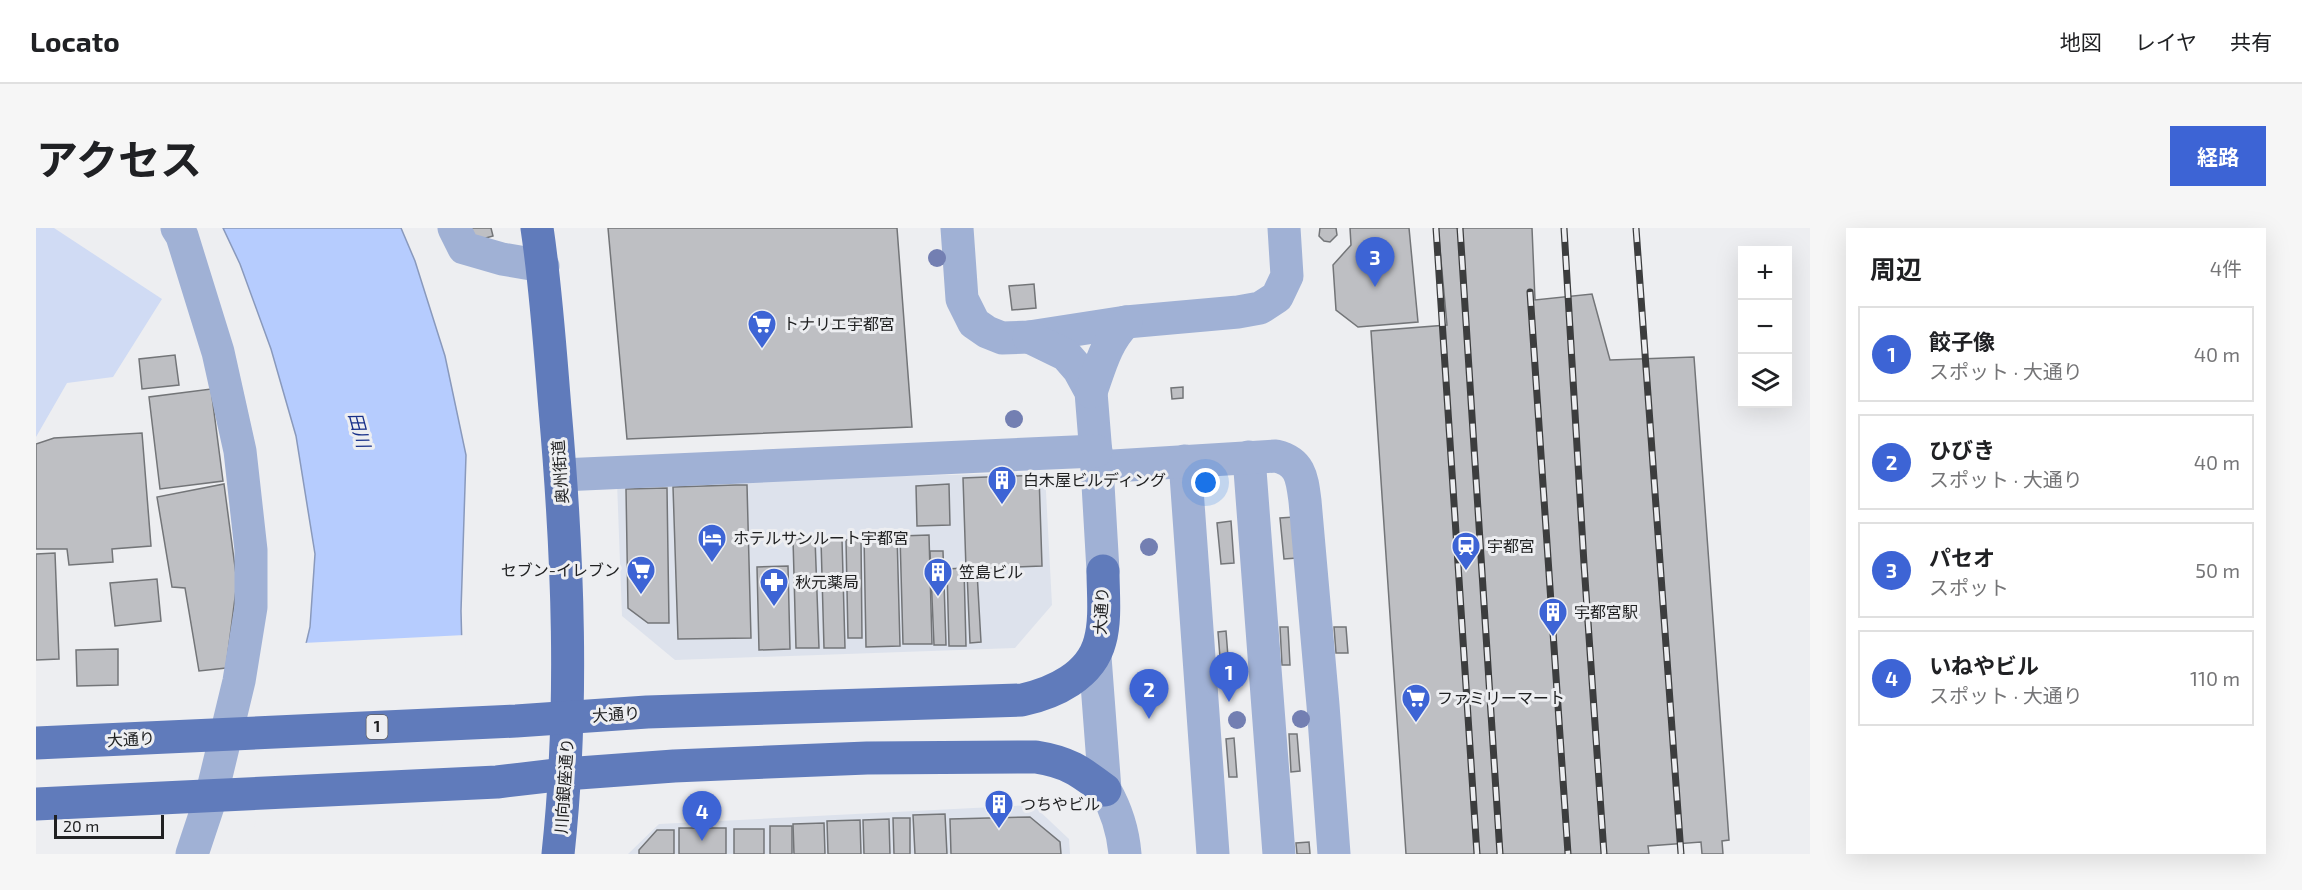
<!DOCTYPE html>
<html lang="ja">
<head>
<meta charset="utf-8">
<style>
  body { margin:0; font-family:"Exo 2","Noto Sans JP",sans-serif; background:#f6f6f6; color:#202124 }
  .controls { position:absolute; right:18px; top:18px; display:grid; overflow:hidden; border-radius:0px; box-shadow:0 6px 24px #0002 }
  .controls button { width:54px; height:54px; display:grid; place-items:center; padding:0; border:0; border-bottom:2px solid #e0e0e0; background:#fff; color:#202124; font:30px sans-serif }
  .scale { position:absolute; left:18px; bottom:15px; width:110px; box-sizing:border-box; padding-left:6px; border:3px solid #202122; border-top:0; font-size:16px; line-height:21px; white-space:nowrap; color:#202122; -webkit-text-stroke:4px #edeef1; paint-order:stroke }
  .you { position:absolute; left:1170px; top:255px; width:21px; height:21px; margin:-15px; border:4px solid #fff; border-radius:50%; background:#1a73e8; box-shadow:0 0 0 9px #1a73e833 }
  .badge { display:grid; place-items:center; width:39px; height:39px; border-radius:50%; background:#3d64d5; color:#fff; font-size:20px; font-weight:700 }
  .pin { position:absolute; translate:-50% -50px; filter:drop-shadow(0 2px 3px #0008) }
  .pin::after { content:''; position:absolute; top:32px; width:21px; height:18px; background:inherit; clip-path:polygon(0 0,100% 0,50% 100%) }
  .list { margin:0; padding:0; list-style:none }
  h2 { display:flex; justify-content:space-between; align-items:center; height:78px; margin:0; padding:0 24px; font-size:26px }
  h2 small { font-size:20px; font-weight:400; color:#757577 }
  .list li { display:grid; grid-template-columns:39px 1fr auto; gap:18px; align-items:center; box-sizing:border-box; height:96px; margin:0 12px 12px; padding:0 12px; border:2px solid #e0e0e0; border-radius:0px }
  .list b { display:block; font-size:22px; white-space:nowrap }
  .list p { margin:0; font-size:20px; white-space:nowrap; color:#757577 }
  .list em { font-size:20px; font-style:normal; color:#757577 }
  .icon { flex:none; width:33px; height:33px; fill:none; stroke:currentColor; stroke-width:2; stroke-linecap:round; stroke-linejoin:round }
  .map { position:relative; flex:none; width:1774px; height:626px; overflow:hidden; border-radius:0px }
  header { display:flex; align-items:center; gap:36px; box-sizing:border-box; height:84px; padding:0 30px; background:#fff; border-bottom:2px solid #e0e0e0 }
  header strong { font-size:28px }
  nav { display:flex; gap:33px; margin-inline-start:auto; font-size:21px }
  .intro { display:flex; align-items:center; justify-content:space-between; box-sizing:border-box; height:144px; padding:0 36px }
  h1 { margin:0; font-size:42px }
  .button { padding:15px 27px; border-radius:0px; background:#3d64d5; color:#fff; font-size:21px; font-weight:700 }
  main { display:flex; gap:36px; padding:0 36px }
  aside { flex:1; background:#fff; border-radius:0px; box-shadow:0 6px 24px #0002 }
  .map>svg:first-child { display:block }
</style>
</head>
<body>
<header>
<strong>Locato</strong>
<nav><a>地図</a><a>レイヤ</a><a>共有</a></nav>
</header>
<div class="intro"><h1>アクセス</h1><a class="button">経路</a></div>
<main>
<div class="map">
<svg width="1774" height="626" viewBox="0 0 1774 626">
  <rect width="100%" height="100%" fill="#edeef1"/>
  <g fill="#dde2ec">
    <path d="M1009,245l7,132 -37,43 -340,12 -53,-44 -5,-134z"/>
    <path d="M997,577l36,34 1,15h-442l31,-30z"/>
  </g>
  <path fill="#d0dbf4" d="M0,0h18l108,71 -49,78 -46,6 -31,54z"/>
  <path fill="#b6ccfe" stroke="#8999bc" stroke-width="1.5" d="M187,0h178l14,33 30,95 21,99 -5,156 3,118 -184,24 30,-126 5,-73 -19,-118 -25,-87 -31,-85z"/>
  <path fill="#edeef1" d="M429,407l2,95 -5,38 -29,86h-187l31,-102 26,-109z"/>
  <g fill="#bebfc3" stroke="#737578" stroke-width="1.5">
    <path d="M429,0h26l2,8 -22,6z"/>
    <path d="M572,0h289l15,199 -285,12z"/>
    <path d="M1284,0h16l1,7 -7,7 -6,-1 -5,-5z"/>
    <path d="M1314,0h59l9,94 -60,5 -22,-17 -3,-45 18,-20z"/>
    <path d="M1402,0h94l3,72 57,-6 18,66 84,-3 35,483 -7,1 1,13h-21l-1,-12 -53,4 1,8h-243l-35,-523 76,-6z"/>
    <path d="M998,56l2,24 -24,2 -3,-24z"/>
    <path d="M139,127l4,30 -37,4 -3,-30z"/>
    <path d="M1147,159v11l-11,1 -1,-11z"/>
    <path d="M175,161l12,92 -63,8 -11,-92z"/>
    <path d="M106,205l9,113 -39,3 1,13 -44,3 -2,-16h-31v-105l18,-6z"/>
    <path d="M1003,247l3,91 -76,3 -3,-91z"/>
    <path d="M188,256l13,98 -11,86 -27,3 -14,-83 -13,-1 -15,-90z"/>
    <path d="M913,256l1,41 -33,1 -1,-40z"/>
    <path d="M700,257h11l4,153 -73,1 -5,-152z"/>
    <path d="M631,260l2,135h-21l-20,-15 -2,-119z"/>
    <path d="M1258,289l3,41 -13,1 -4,-41z"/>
    <path d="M1195,293l3,42 -13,1 -4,-41z"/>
    <path d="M861,306l3,112 -34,1 -2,-112z"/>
    <path d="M893,307l3,109h-29l-3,-108z"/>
    <path d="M779,310l4,110h-23l-3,-109z"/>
    <path d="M806,311l3,109h-21l-3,-108z"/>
    <path d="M825,311l1,99h-14l-2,-98z"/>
    <path d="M894,323h13l3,94h-12z"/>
    <path d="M19,325l4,106 -23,1v-106z"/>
    <path d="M752,338l2,83 -31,1 -2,-83z"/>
    <path d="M928,340l2,78h-17l-2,-77z"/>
    <path d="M931,344h10l4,70 -11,1z"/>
    <path d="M121,351l4,42 -46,5 -5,-43z"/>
    <path d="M1244,399h8l2,38h-8z"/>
    <path d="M1298,399h12l2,26h-12z"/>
    <path d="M1190,403l3,39h-8l-3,-38z"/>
    <path d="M82,421v36l-41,1 -1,-36z"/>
    <path d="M1253,506h8l3,37 -9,1z"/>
    <path d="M1198,510l3,39h-8l-3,-38z"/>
    <path d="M909,586l2,40h-32l-2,-39z"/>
    <path d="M994,589l30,25 1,12h-110l-1,-35z"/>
    <path d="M857,590h17v36h-16z"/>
    <path d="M853,591l1,35h-26l-1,-34z"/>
    <path d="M824,592l1,34h-33l-1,-33z"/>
    <path d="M788,595l1,31h-31l-1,-30z"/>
    <rect x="734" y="598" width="22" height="28"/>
    <rect x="643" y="600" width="47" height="26"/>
    <rect x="698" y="601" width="30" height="25"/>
    <path d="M621,602h17v24h-35v-4z"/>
    <path d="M1273,614l1,12h-13l-1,-11z"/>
  </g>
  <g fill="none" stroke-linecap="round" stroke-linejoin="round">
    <g stroke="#a0b1d5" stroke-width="33">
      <path d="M141,0l5,8 36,116 22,99 11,99v57l-12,74 -28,116 -19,57"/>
      <path d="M418,0l10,20 38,11 41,7"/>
      <path d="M921,0l5,71 12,24 13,9 15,6 27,-1 97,-15 112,-10 22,-4 17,-11 10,-21 -3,-48"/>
      <path d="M993,109l37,18 13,15 12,22 6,75 6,104"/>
      <path d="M1055,164c9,-25 15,-51 35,-70"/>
      <path d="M1213,229l30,397"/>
      <path d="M1149,233l28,393"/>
      <path d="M1061,239l179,-11c25,6 26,22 29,45l18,204 11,149"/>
      <path d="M525,247l535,-24"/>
      <path d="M1059,429l10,133c12,21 18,40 20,64"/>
    </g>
    <g stroke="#607bbb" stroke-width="33">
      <path d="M501,0c9,60 13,121 18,181 13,148 19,297 3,445"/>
      <path d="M0,515l480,-22 131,-9 375,-12c32,-7 69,-24 78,-59 6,-22 3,-48 3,-70"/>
      <path d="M0,576l461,-22 68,-8 109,-8 193,-8 169,-1c32,5 44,14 69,33"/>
    </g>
    <g stroke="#3c3d3e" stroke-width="7">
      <g id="rail">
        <path d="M1400,0l41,626"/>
        <path d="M1424,0l40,626"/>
        <path d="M1528,0l20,336 20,290"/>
        <path d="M1600,0l45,626"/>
        <path d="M1494,64l38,562"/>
      </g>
    </g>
    <use href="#rail" stroke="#edeef1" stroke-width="4.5" stroke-dasharray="14" stroke-linecap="butt"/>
  </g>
  <g fill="#737fb2">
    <circle cx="901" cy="30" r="9"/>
    <circle cx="978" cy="191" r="9"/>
    <circle cx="1113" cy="319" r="9"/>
    <circle cx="1265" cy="491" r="9"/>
    <circle cx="1201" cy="492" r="9"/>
  </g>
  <defs>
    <g id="supermarket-pin" transform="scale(1.5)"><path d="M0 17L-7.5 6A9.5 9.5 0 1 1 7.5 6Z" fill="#3d64d5" stroke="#edeef1"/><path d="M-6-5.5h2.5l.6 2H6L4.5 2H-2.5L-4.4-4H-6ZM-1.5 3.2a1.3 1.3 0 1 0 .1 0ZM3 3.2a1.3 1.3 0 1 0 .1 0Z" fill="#fff"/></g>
    <g id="building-pin" transform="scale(1.5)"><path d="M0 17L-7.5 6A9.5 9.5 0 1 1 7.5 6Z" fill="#3d64d5" stroke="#edeef1"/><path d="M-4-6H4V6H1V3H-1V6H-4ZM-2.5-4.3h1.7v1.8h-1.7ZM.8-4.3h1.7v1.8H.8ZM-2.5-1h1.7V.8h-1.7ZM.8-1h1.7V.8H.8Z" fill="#fff"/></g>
    <g id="hotel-pin" transform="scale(1.5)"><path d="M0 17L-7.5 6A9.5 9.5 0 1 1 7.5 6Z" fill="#3d64d5" stroke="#edeef1"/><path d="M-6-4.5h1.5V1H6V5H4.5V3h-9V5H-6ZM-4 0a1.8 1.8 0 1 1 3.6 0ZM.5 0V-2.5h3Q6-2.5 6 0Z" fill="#fff"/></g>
    <g id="station-pin" transform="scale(1.5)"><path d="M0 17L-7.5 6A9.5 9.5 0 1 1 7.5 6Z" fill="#3d64d5" stroke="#edeef1"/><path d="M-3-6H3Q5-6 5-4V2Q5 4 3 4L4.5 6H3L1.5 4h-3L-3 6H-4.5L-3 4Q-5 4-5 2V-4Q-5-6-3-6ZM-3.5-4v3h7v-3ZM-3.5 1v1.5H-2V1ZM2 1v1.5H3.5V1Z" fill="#fff"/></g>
    <g id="pharmacy-pin" transform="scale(1.5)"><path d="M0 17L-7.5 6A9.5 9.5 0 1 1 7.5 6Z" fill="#3d64d5" stroke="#edeef1"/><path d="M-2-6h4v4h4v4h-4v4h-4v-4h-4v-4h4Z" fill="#fff"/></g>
  </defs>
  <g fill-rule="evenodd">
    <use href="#supermarket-pin" x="726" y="96"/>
    <use href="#building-pin" x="966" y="252"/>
    <use href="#hotel-pin" x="676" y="310"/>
    <use href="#station-pin" x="1430" y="318"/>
    <use href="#supermarket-pin" x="605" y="342"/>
    <use href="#building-pin" x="902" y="344"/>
    <use href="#pharmacy-pin" x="738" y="354"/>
    <use href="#building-pin" x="1517" y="384"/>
    <use href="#supermarket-pin" x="1380" y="470"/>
    <use href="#building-pin" x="963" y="576"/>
  </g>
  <g text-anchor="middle" stroke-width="6" stroke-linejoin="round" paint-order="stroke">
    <rect fill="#edeef1" stroke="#5e5e60" stroke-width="1.5" x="330.5" y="487" width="21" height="24" rx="4.5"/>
    <g font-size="15" font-weight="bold" fill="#202122">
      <text x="341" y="504">1</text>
    </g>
    <g font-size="16" fill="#202122" stroke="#edeef1" text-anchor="start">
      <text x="747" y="102">トナリエ宇都宮</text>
      <text x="987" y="258">白木屋ビルディング</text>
      <text x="697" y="316">ホテルサンルート宇都宮</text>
      <text x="1451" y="324">宇都宮</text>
      <text x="584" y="348" text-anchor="end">セブン-イレブン</text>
      <text x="923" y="350">笠島ビル</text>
      <text x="759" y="360">秋元薬局</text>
      <text x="1538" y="390">宇都宮駅</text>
      <text x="1401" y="476">ファミリーマート</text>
      <text x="984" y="582">つちやビル</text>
    </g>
    <g font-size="16" fill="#202122" stroke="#edeef1">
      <text transform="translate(524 244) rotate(-94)" y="6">奥州街道</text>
      <text transform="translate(1065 383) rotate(-87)" y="6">大通り</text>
      <text transform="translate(580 486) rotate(-4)" y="6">大通り</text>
      <text transform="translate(95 511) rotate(-3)" y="6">大通り</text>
      <text transform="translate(528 558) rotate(-86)" y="6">川向銀座通り</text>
    </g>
    <g font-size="18" font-style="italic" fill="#162f89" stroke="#edeef1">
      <text transform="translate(323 202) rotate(75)" y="6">田川</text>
    </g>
  </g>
</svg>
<div class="controls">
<button>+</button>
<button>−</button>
<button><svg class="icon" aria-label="layers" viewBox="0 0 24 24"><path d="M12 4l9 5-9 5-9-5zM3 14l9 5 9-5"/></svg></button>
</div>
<div class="scale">20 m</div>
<div class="you"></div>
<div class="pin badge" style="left:1193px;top:474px">1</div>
<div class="pin badge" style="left:1113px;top:491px">2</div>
<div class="pin badge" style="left:1339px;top:59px">3</div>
<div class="pin badge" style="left:666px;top:613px">4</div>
</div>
<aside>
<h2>周辺<small>4件</small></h2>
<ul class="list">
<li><span class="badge">1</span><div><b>餃子像</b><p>スポット · 大通り</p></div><em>40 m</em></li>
<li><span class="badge">2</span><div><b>ひびき</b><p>スポット · 大通り</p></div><em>40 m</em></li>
<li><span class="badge">3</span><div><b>パセオ</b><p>スポット</p></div><em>50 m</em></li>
<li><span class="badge">4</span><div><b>いねやビル</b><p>スポット · 大通り</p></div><em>110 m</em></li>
</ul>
</aside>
</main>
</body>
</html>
